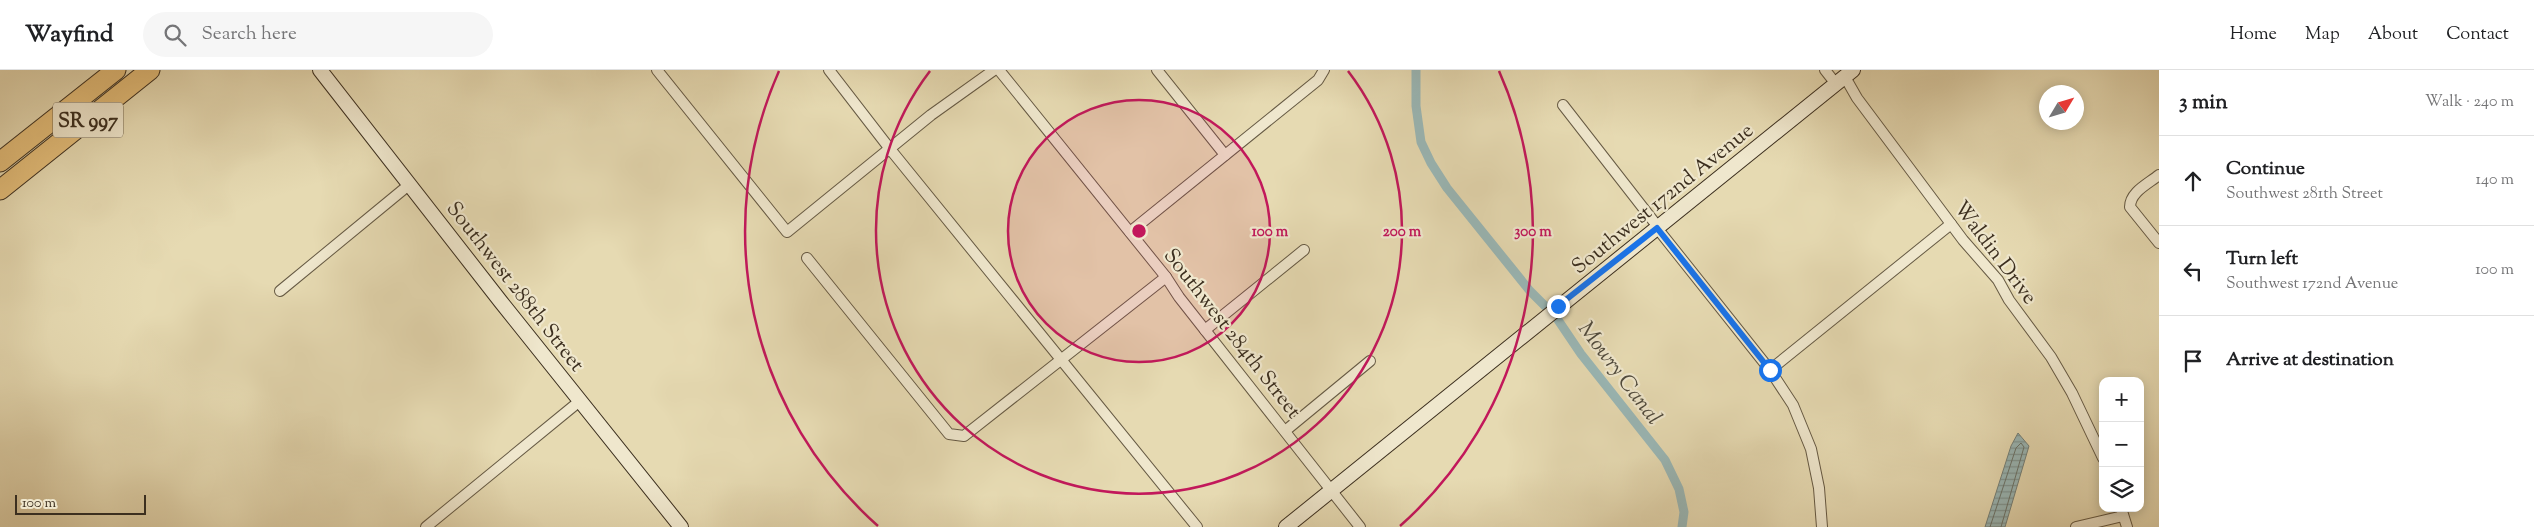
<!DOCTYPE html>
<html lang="en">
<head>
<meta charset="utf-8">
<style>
  body { margin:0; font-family:"Sorts Mill Goudy",serif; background:#f6f6f6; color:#202124 }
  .controls { position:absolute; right:15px; bottom:15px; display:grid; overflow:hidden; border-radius:10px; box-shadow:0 2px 12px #0003 }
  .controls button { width:45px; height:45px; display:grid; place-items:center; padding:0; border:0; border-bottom:1px solid #e0e0e0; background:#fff; color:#202124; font:25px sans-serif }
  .compass { position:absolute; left:2039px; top:15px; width:45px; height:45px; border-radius:50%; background:#fff; box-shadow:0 2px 12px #0003; rotate:52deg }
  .scale { position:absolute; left:15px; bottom:12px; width:131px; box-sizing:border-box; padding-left:5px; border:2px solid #3c2f1f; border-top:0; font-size:14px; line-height:18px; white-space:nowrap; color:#3c2f1f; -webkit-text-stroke:4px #efe7cd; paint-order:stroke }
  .stop { position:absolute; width:15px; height:15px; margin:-11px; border:4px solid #1a73e8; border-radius:50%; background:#fff }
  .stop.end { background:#1a73e8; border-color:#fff; box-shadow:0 1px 5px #0008 }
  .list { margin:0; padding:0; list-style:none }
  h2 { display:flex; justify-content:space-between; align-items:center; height:65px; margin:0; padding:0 20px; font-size:21px }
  h2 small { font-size:16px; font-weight:400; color:#757577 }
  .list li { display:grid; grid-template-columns:32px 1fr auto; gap:15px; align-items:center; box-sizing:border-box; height:90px; padding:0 20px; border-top:1px solid #e0e0e0 }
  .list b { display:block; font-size:19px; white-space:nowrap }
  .list p { margin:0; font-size:16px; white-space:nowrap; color:#757577 }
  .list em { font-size:16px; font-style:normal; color:#757577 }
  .icon { flex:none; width:28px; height:28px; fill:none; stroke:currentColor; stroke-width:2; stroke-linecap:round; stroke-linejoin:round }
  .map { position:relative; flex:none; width:2159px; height:457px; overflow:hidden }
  header { display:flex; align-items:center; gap:30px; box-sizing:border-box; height:70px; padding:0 25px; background:#fff; border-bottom:1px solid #e0e0e0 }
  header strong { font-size:24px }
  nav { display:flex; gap:28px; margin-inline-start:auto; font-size:18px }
  .search { width:350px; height:45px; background:#f6f6f6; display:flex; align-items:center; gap:12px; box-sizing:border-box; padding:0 18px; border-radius:28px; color:#757577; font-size:19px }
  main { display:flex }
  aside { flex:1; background:#fff }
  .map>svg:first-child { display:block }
</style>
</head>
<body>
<header>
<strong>Wayfind</strong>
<div class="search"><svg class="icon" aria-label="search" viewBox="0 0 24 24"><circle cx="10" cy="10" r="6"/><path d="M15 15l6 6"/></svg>Search here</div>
<nav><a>Home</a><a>Map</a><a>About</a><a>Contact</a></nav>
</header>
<main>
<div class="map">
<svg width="2159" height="457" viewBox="0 0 2159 457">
  <defs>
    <pattern id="water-rules" width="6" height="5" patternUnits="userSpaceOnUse" patternTransform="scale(1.25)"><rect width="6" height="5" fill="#9ab8b7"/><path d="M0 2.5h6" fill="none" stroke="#7f9694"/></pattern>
  </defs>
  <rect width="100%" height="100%" fill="#e6dab2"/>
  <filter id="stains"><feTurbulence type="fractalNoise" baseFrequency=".004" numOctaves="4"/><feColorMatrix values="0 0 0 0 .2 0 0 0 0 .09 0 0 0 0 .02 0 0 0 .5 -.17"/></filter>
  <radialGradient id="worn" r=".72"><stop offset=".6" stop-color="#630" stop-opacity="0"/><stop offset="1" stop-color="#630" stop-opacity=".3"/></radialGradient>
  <path fill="url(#water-rules)" stroke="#74817a" d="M2018,363l11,13 -24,81h-20l26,-81z"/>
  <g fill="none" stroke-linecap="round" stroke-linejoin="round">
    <path stroke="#6b746b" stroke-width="1" d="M1990,457l26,-79 5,-5 3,4 -23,80"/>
    <path stroke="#9ab8b7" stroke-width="9" d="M1416,0v36l5,36 10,21 16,25 83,103 26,26 25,37 84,106 14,29 5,23 -2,15"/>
    <g stroke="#665a44" stroke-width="12">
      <g id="street">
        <path d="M657,0l130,162 144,-117 63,-45"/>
        <path d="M829,0l61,79 307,378"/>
        <path d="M999,0l167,207 13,20 181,230"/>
        <path d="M1157,0l68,85"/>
        <path d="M1825,0l11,14"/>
        <path d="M1845,7l12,21 106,142 35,40 11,20 42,57 21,36 31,65"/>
        <path d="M1563,35l95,122"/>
        <path d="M2159,105c-11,9 -29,17 -29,32l29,36"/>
        <path d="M1657,158l113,142 23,35 18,44 8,39 3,39"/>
        <path d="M1130,162l188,-152 6,-10"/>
        <path d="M807,188l142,176 15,2 202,-159"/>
        <path d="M280,221l130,-107"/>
        <path d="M1205,260l99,-80"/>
        <path d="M1770,300l181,-146"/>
        <path d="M1285,361l85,-70"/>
        <path d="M2121,438l6,19"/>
        <path d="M426,457l155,-127"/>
        <path d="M2076,457l47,-11"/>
      </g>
    </g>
    <g stroke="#3c2f1f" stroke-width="16">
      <g id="secondary">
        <path d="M320,0l181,232 180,225"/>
        <path d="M1286,457l567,-457"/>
      </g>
    </g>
    <g stroke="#3c2f1f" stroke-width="21">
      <g id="highway">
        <path d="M0,92l116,-92"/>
        <path d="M0,120l150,-120"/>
      </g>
    </g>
    <use href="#street" stroke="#efe7cd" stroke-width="10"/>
    <use href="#secondary" stroke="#efe7cd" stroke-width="14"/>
    <use href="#highway" stroke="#e3bd79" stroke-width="19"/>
  </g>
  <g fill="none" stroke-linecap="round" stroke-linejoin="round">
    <path stroke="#1a73e8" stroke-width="6" d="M1558,236l99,-78 113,142"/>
  </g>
  <circle cx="1139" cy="161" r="131" fill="#c2185b" fill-opacity=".12"/>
  <g fill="none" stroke="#c2185b" stroke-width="2.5">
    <circle cx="1139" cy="161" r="131"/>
    <path d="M1348 1A263 263 0 1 1 930 1"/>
    <path d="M878 456A394 394 0 0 1 779 1M1499 1A394 394 0 0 1 1400 456"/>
  </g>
  <g text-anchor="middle" stroke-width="4.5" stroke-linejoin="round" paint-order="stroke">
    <rect fill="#efe7cd" stroke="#726653" stroke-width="1" x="53" y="32.5" width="70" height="35" rx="4"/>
    <g font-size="20" font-weight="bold" fill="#3c2f1f">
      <text x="88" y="57">SR 997</text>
    </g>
    <g font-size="21" fill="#3c2f1f" stroke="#efe7cd">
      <text transform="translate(1662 128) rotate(-39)" y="7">Southwest 172nd Avenue</text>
      <text transform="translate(1996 182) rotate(53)" y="7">Waldin Drive</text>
      <text transform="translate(516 216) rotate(52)" y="7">Southwest 288th Street</text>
      <text transform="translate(1233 263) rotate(52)" y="7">Southwest 284th Street</text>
    </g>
    <g font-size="22" font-style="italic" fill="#4f4a3d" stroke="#efe7cd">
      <text transform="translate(1621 302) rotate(53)" y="8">Mowry Canal</text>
    </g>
  </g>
  <circle cx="1139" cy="161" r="8" fill="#c2185b" stroke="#efe7cd" stroke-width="2.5"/>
  <g font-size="15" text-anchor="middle" font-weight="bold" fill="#c2185b" stroke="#efe7cd" stroke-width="4.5" stroke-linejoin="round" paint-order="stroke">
    <text x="1270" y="166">100 m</text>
    <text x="1402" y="166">200 m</text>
    <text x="1533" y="166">300 m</text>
  </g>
  <rect width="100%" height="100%" filter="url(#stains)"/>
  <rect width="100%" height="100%" fill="url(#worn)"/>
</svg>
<div class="controls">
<button>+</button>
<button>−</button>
<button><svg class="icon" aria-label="layers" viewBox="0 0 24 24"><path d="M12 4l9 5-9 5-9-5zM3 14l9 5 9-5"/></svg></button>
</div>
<svg class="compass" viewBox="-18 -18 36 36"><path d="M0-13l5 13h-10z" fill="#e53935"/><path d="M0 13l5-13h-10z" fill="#757577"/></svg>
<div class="scale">100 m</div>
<div class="stop" style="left:1770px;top:300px"></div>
<div class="stop end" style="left:1558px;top:236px"></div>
</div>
<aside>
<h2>3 min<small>Walk · 240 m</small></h2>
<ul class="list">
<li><svg class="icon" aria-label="ahead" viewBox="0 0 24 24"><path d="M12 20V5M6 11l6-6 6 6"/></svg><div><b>Continue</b><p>Southwest 281th Street</p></div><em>140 m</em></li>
<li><svg class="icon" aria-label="left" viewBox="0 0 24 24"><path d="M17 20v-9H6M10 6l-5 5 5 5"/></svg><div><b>Turn left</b><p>Southwest 172nd Avenue</p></div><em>100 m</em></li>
<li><svg class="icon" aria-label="arrive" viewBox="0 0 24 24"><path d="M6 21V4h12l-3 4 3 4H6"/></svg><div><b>Arrive at destination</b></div></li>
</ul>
</aside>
</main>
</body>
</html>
